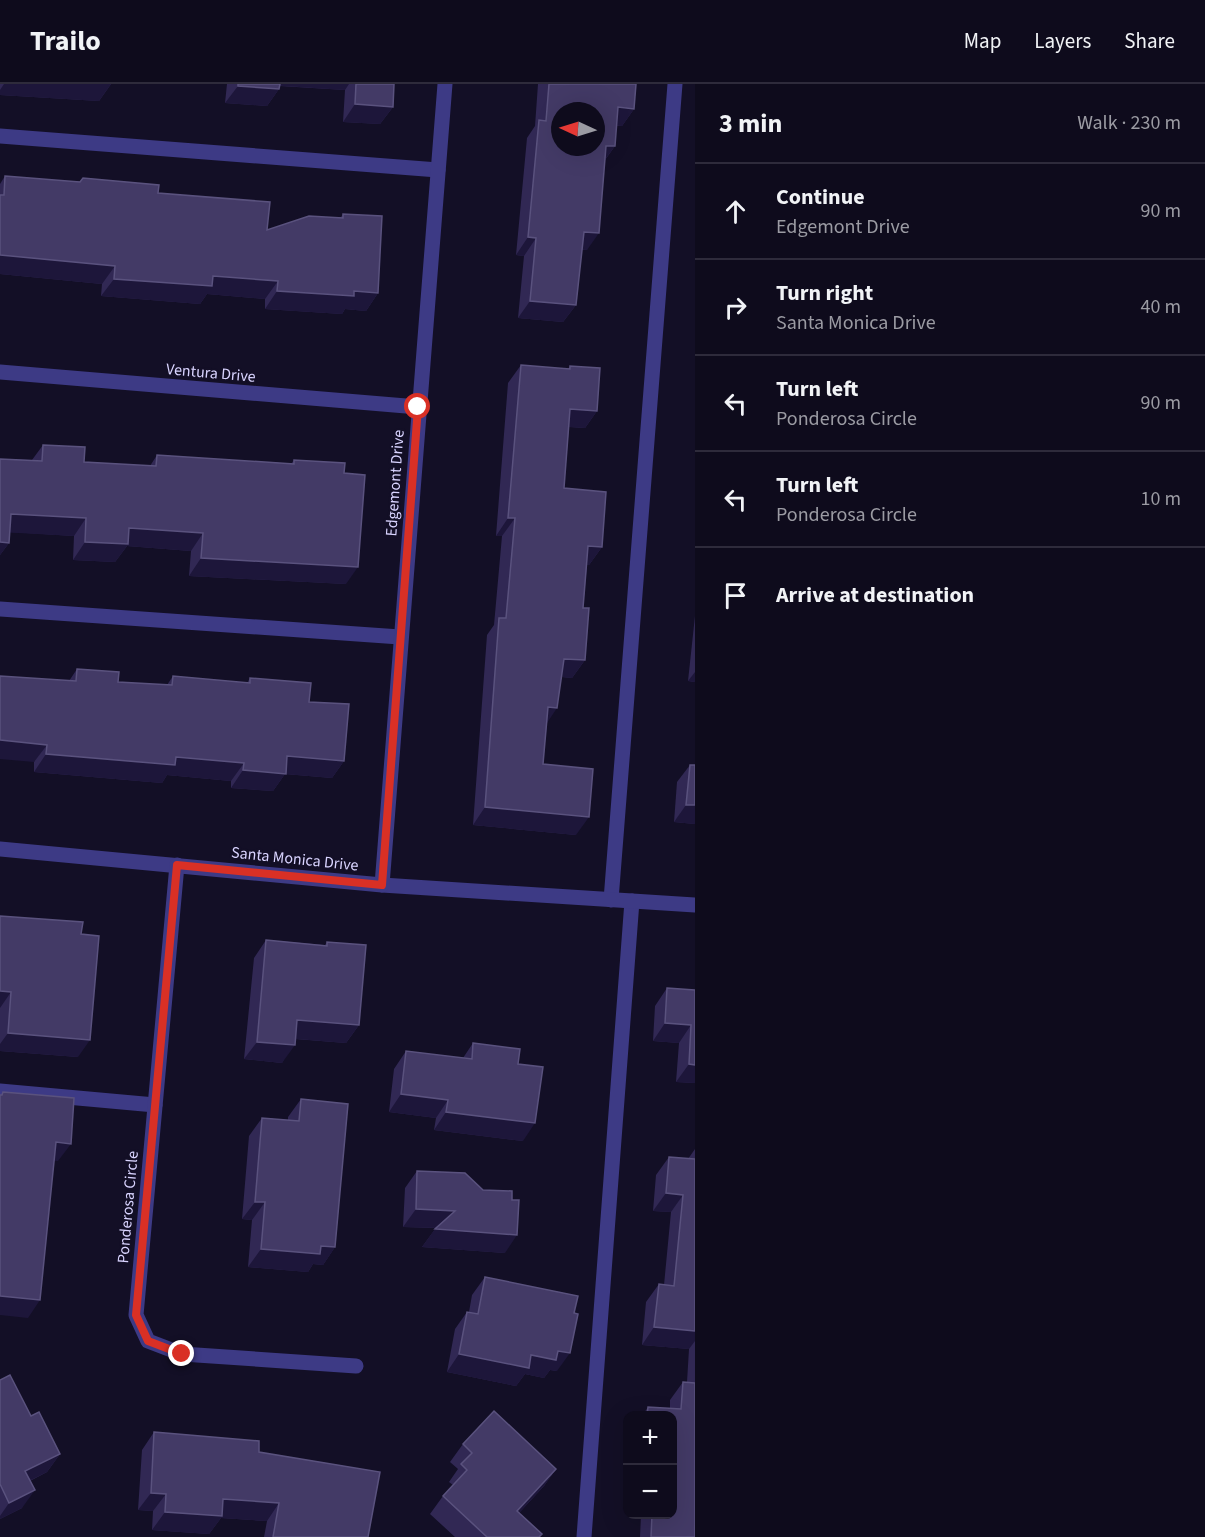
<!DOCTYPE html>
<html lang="en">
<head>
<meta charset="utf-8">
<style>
  body { margin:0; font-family:"Source Sans 3",sans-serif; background:#171425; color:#f1f3f6 }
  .controls { position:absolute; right:18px; bottom:18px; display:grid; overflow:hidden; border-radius:12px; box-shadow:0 6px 24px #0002 }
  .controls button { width:54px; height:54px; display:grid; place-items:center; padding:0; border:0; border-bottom:2px solid #2e2b3b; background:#0e0b1c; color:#f1f3f6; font:30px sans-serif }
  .compass { position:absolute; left:551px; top:18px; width:54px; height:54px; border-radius:50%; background:#0e0b1c; box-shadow:0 6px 24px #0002; rotate:274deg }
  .stop { position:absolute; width:18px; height:18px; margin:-14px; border:4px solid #d93025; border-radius:50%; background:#fff }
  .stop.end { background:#d93025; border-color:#fff; box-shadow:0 2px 6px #0008 }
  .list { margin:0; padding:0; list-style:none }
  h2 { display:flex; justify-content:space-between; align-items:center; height:78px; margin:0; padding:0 24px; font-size:26px }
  h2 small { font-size:20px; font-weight:400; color:#9b9ba3 }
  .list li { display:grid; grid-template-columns:39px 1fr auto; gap:18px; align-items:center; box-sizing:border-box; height:96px; padding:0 24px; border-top:2px solid #2e2b3b }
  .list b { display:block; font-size:22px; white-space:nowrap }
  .list p { margin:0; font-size:20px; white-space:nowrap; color:#9b9ba3 }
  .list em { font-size:20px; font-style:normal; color:#9b9ba3 }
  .icon { flex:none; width:33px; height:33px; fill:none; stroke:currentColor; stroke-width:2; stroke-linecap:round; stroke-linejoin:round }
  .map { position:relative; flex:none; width:695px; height:1453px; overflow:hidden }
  header { display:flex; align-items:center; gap:36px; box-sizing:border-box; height:84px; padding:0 30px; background:#0e0b1c; border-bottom:2px solid #2e2b3b }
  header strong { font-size:28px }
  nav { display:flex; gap:33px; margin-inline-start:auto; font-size:21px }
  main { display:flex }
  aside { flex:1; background:#0e0b1c }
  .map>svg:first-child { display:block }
</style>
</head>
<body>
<header>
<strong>Trailo</strong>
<nav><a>Map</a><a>Layers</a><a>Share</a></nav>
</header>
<main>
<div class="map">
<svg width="695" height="1453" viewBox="0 0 695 1453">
  <rect width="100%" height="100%" fill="#130f26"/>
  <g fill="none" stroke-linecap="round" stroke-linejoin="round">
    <g stroke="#3d3a85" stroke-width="15">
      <path d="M0,52l438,34"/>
      <path d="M0,525l400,28"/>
      <path d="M611,816l64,-816"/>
      <path d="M0,1007l155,14"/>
      <path d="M584,1453l48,-636"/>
    </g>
    <g stroke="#3d3a85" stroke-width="15">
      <path d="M0,288l418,35"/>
      <path d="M0,765l382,36 313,20"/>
      <path d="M177,781l-41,450 12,26 34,13 174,12"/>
      <path d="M382,801l63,-801"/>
    </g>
  </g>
  <g fill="#312854">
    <path d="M0,0h111l-12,17 -99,-6z"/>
    <path d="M227,0h167l-1,23 -13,17 -37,-2 2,-32 -65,-4 -1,3 -12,17 -42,-3z"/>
    <path d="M538,0h98l-2,25 -12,17h-6l-1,20 -10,14 -18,90h-5l-6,55 -13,17 -45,-4 6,-62 -8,-1 11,-117 8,-12z"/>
    <path d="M5,92l153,17 109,37 74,-13 2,-3 35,79 -12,18 -21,-2 -3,5 -77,-5v-10l-58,-5 -7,10 -99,-8 1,-12 -102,-10v-90z"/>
    <path d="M521,281l47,4 2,-3 27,45 -12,17 -16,-1 -5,61 38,59 -13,18h-2l-4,43 2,52 -13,18 -10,-1 -15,46 -4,41 33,71 -103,-10 14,-190 7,-10 8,-89h-6l12,-153z"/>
    <path d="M43,361l41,17 66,4 7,-11 134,9 3,-4 50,13 2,111 -157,-8 2,-25 -64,-5 -12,16 -42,-2 1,-24 -64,-4 -1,11 -9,12v-96l32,1z"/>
    <path d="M695,532v66l-7,-1z"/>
    <path d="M77,585l41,13 49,3 6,-9 74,7 3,-5 59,24 35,59 -12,17 -47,-4 -12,17 -42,-3v-7l-64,-6 -5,8 -128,-11v-10l35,-81z"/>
    <path d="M690,681l5,59 -21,-2 3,-40z"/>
    <path d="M0,832l81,18 -3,123 -78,-6z"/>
    <path d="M266,856l59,5 2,-3 32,83 -13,18 -51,-4 -13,24 -38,-4 10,-101z"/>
    <path d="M667,904l28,2v93l-19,-1 3,-39 -26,-2 2,-35z"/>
    <path d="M473,959l45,21 5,77 -89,-11 2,-12 -47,-6 5,-43 12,-18 57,7z"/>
    <path d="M301,1015l34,148 -12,18 -10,-1 -5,8 -60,-5 4,-47 -10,-1 7,-83 13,-18 26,2v-3z"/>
    <path d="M695,1065v388h-55l1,-22h31v-99h-30l6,-9 22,1v-8l13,-18h4l2,-33 -47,-4 4,-43 13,-18 5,1 7,-73 -18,-1 3,-36 13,-18 19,2z"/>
    <path d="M417,1087l66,19 22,63 -83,-6 14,-19 -33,-1 2,-39z"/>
    <path d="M485,1193l72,94 -7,-1 -6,8 -19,-4 -9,12 -69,-14 8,-43 12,-17h2l3,-17z"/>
    <path d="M0,1296l31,36 29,38 -13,18 -17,9 -8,27 -22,11z"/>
    <path d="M154,1348l105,20 109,85h-104l3,-16 -46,-3 -12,16 -57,-4 1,-19 -15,-1 4,-60z"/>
    <path d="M463,1360l93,25 -12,17 -25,27 23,21 -2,3h-85l-25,-23 13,-18 10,-11 -4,-3 9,-13 -8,-7z"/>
  </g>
  <g fill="#1d163a">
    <path d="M4,0h107l-12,17 -99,-6v-5z"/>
    <path d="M269,0h80l-4,6 -76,-5z"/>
    <path d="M238,2l41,3 -12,17 -42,-3z"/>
    <path d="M355,20l38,3 -13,17 -37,-2z"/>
    <path d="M618,23l16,2 -12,17 -17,-1z"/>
    <path d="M606,62h9l-13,18z"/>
    <path d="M584,148l15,1 -12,17 -16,-1z"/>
    <path d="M528,153l8,1 -12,18 -8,-1z"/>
    <path d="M0,171l115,11 -13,18 -102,-10z"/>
    <path d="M213,192l65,5 -13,18 -58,-5 -7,10 -99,-8 13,-17z"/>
    <path d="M277,207h77l24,2 -12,18 -21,-2 -3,5 -77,-5z"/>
    <path d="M530,217l46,4 -13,17 -45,-4z"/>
    <path d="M570,325l27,2 -12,17 -27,-2z"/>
    <path d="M11,430l75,4 -12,18 -74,-4z"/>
    <path d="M508,434h7l-13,18h-6z"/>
    <path d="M129,444l74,5 -12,18 -64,-5 -12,16 -42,-2 12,-18z"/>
    <path d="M0,458l9,1 -9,12z"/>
    <path d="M588,462l14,1 -13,18 -13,-1z"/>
    <path d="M201,474l157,9 -12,17 -157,-8z"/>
    <path d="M564,575l21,1 -13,18 -20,-2z"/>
    <path d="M695,588v10l-7,-1z"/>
    <path d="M548,623l9,1 -12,18z"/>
    <path d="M0,656l47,5 -13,17 -34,-3z"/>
    <path d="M46,670l130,3 68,6 -13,18 -64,-6 -5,8 -128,-11z"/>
    <path d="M287,672l57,5 -12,17 -47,-4 -12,17 -42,-3 12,-18z"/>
    <path d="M686,721h9v19l-21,-2z"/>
    <path d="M485,723l104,10 -13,18 -103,-10z"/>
    <path d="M0,907l11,1 -11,16z"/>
    <path d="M297,936l62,5 -13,18 -61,-5z"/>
    <path d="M665,939l26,2 -12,18 -26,-2z"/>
    <path d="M8,949l82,7 -12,17 -78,-6v-7z"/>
    <path d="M257,958l38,3 -13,18 -38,-4z"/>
    <path d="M689,980l6,1v18l-19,-1z"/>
    <path d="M401,1010l47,6 -12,18 -47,-6z"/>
    <path d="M446,1028l89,11 -12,18 -89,-11z"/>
    <path d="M56,1058l15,2 -13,17 -15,-1z"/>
    <path d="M666,1109l17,2 -12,17 -18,-1z"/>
    <path d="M255,1118h10l-13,18 -10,-1z"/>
    <path d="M416,1125l39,2 -13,17 -39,-1z"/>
    <path d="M435,1145l82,6 -12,18 -83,-6z"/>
    <path d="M321,1162l14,1 -12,18 -10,-1 -5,8 -60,-5 13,-18z"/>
    <path d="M0,1212l40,4 -12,18 -28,-3z"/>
    <path d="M654,1243l41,4v10l-6,8 -47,-4z"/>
    <path d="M558,1267l12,2 -13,18 -7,-1 -6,8 -19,-4 -9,12 -69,-14 12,-18 72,1z"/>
    <path d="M60,1370l-13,18 -34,17 12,-18z"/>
    <path d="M556,1385l-12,17 -39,42 12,-17z"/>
    <path d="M35,1406l-13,18 -22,11v-3l9,-13z"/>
    <path d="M151,1409l15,1 -13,17 -15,-1z"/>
    <path d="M223,1415l56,4 -12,18 -46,-3 -12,16 -57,-4 13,-18z"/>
  </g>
  <g fill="#433a66" stroke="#5a527e" stroke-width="1.5" fill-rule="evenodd">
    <path d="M238,0h42l-1,5 -41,-3z"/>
    <path d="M356,0h38l-1,23 -38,-3z"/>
    <path d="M549,0h87l-2,25 -16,-2 -3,39h-9l-7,87 -15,-1 -8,73 -46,-4 6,-63 -8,-1 11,-117 7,1zM560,27h36v36h-36z"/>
    <path d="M5,92l75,6 3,-4 76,7 -1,8 112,9 -3,28 42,-14 34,2v-4l39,2 -4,77 -24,-2v5l-77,-5 1,-10 -65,-5 -1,10 -98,-7 1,-13 -115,-11v-60h4z"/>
    <path d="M521,281l49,4v-3l30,2 -3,43 -27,-2 -6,79 42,4 -4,55 -14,-1 -5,62h6l-4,52 -21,-1 -7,49 -9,-1 -5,57 50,5 -4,48 -104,-10 14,-189h7l9,-100h-7z"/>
    <path d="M43,361l42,2 -1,15 72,4 1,-11 137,9v-4l51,3 -1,10 21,2 -7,92 -157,-9 2,-25 -74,-5 -1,16 -43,-2 1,-24 -75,-4 -2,29 -9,-1v-83l42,2z"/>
    <path d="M77,585l42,3 -1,10 54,3 1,-9 77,7v-5l61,5 -2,19 40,2 -5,57 -57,-5 -1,18 -43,-4 1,-7 -68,-6 -1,8 -129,-11 1,-9 -47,-5v-64l76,5z"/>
    <path d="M690,681h5v40h-9z"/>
    <path d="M0,832l83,6 -2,12 18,2 -9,104 -82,-7 3,-41 -11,-1z"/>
    <path d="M266,856l61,6v-4l39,3 -7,80 -62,-5 -2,25 -38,-3z"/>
    <path d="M667,904l28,2v75l-6,-1 2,-39 -26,-2z"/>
    <path d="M473,959l47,6 -2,15 25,3 -8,56 -89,-11 2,-12 -47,-6 5,-43 66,8z"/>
    <path d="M3,1008l71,6 -3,46 -15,-2 -16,158 -40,-4v-201h2z"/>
    <path d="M301,1015l47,5 -13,143 -14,-1 -1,8 -59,-5 4,-47h-10l7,-84 37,3z"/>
    <path d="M669,1073l26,2v172l-41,-4 5,-43 15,2 9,-91 -17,-2z"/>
    <path d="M417,1087l48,2 18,17 29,1v9h7l-2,35 -82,-6 20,-18 -39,-2z"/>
    <path d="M485,1193l93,19 -4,17 4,1 -8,39 -12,-2 -2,9 -25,-5 -2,13 -70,-14 8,-42 11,2z"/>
    <path d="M10,1291l21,41 8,-4 21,42 -35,17 10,19 -26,13 -9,-19v-104z"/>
    <path d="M683,1298l12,1v154h-44l1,-22h20v-99h-25l1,-9 33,2z"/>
    <path d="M494,1327l62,58 -39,42 25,23 -3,3h-52l-44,-41 24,-26 -6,-6 11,-11 -9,-9z"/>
    <path d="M154,1348l105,9v11l121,20 -12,65h-95l6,-34 -56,-4 -1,17 -57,-4 1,-18 -15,-1z"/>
  </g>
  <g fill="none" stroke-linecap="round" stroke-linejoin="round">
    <path stroke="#d93025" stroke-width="8" d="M182,1270l-34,-13 -12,-26 41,-450 205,20 36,-478"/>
  </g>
  <g text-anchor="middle" stroke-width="4.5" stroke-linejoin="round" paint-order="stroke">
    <g font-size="16" fill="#d9d4ff" stroke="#130f26">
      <text transform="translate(211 288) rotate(5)" y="6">Ventura Drive</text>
      <text transform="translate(394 399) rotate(-86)" y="6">Edgemont Drive</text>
      <text transform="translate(295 774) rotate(6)" y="6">Santa Monica Drive</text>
      <text transform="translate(127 1123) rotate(-85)" y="6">Ponderosa Circle</text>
    </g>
  </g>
</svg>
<div class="controls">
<button>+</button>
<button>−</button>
</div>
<svg class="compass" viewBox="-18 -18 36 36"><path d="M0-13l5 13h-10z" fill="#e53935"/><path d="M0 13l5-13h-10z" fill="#9b9ba3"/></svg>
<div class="stop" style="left:418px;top:323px"></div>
<div class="stop end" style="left:182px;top:1270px"></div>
</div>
<aside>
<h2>3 min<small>Walk · 230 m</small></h2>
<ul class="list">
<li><svg class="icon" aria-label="ahead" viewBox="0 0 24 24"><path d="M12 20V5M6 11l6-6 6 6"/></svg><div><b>Continue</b><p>Edgemont Drive</p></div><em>90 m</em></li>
<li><svg class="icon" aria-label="right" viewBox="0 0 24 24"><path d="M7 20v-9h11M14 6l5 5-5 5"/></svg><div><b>Turn right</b><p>Santa Monica Drive</p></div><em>40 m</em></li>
<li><svg class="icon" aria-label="left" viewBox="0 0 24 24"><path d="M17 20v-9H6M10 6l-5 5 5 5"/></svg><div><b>Turn left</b><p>Ponderosa Circle</p></div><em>90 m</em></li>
<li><svg class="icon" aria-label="left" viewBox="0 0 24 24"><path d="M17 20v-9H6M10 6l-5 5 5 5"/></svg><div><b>Turn left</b><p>Ponderosa Circle</p></div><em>10 m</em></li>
<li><svg class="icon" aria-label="arrive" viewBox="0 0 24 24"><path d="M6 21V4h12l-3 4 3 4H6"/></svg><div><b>Arrive at destination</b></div></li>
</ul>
</aside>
</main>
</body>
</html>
